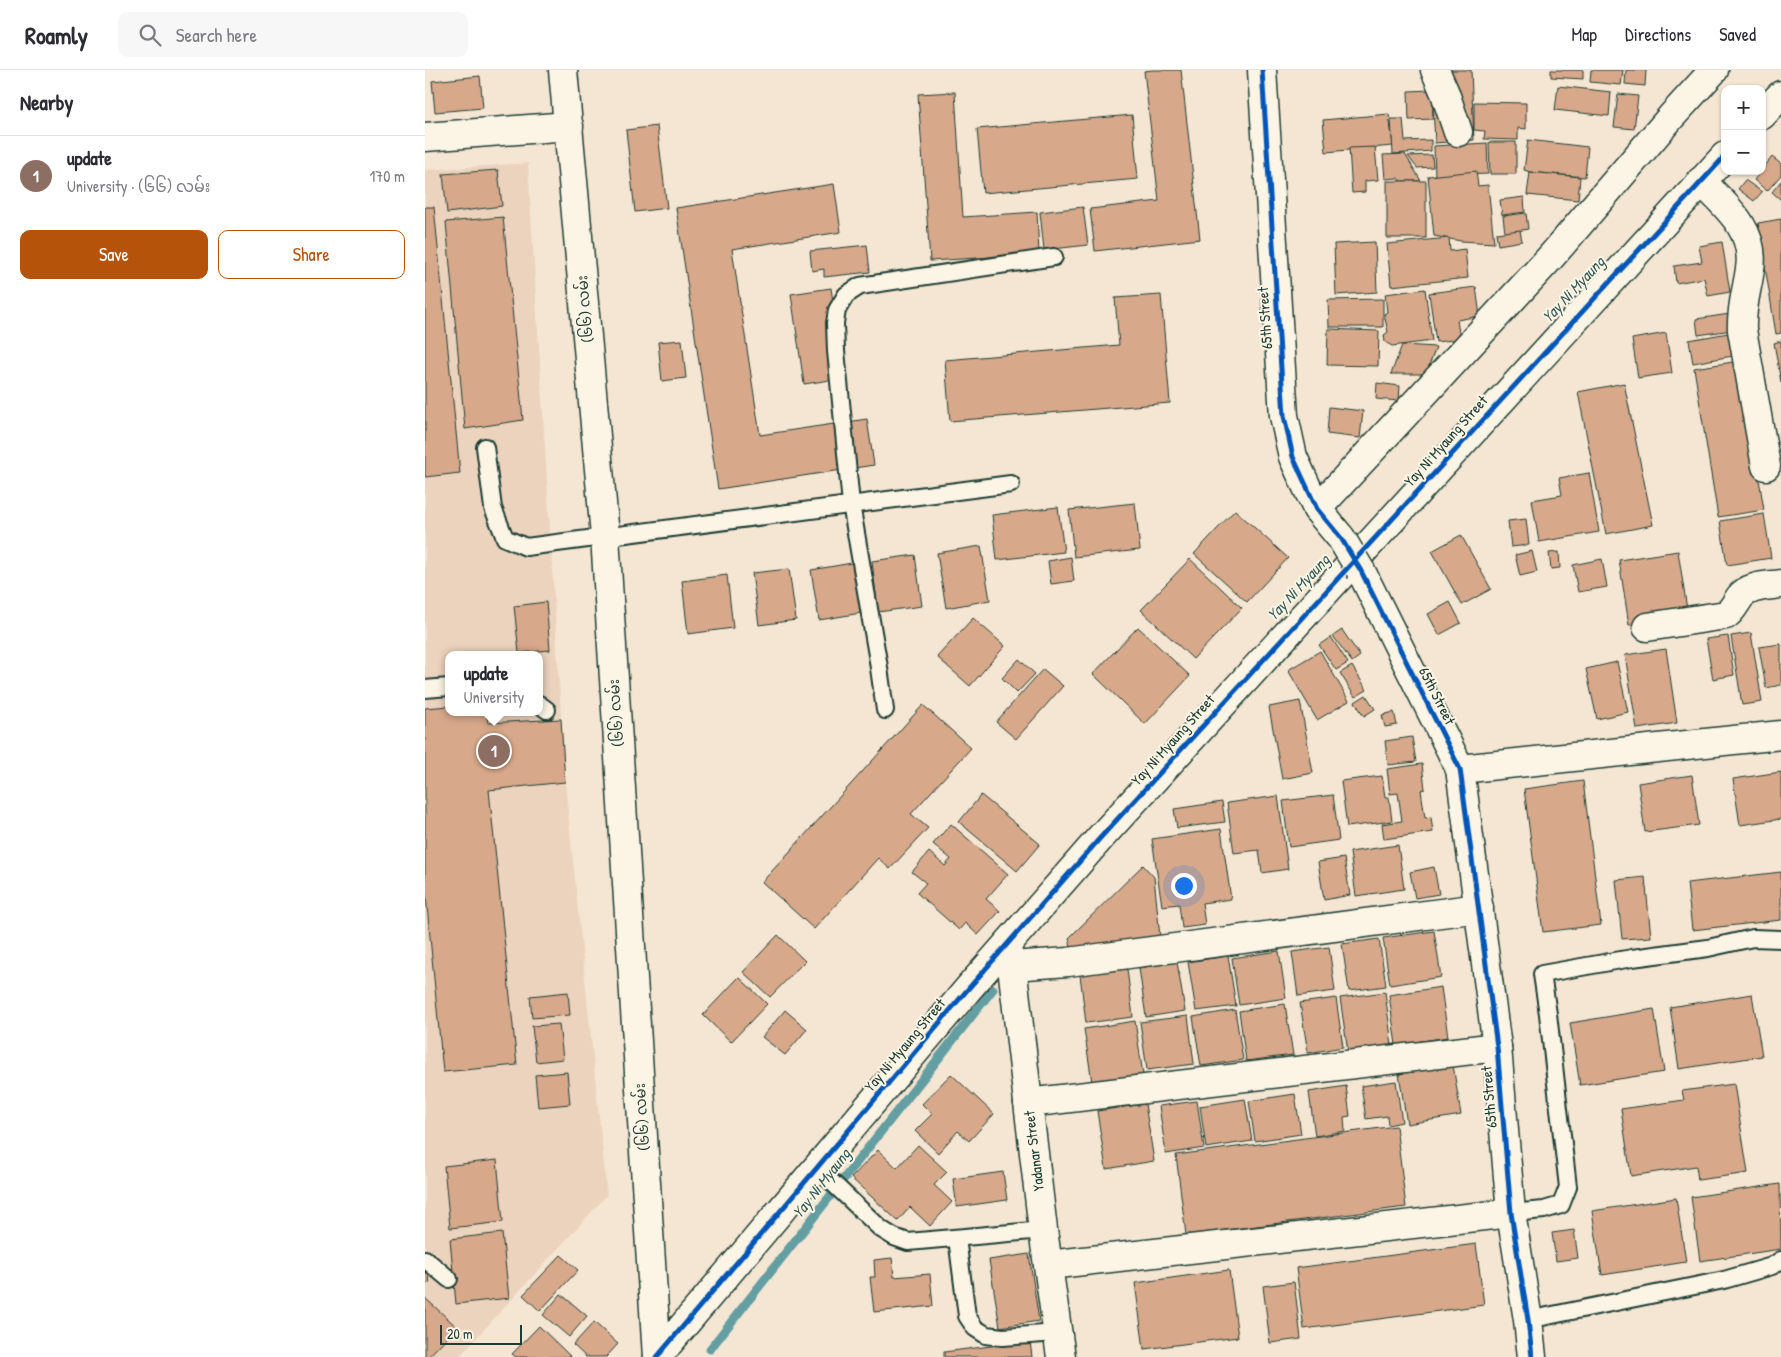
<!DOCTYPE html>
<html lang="en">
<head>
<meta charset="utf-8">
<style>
  body { margin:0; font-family:"Patrick Hand","Noto Sans Myanmar",sans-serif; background:#f7f7f7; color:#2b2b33 }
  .controls { position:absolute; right:15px; top:15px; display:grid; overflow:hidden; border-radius:10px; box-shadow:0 1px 4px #0004 }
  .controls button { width:45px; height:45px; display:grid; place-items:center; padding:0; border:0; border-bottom:1px solid #e1e1e2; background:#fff; color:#2b2b33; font:25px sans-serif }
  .scale { position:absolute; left:15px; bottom:12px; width:82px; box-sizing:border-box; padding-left:5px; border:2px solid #1f3d34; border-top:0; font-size:14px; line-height:18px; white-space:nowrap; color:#1f3d34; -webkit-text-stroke:4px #fcf5e5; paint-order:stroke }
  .you { position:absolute; left:758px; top:815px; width:18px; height:18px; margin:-12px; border:4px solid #fff; border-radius:50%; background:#1a73e8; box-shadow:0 0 0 8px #1a73e833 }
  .badge { display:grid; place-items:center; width:32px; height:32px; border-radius:50%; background:#b45309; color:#fff; font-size:16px; font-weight:700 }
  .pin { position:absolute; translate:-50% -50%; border:2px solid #fff; box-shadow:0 1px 5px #0006 }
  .popup { position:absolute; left:20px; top:581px; width:98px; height:65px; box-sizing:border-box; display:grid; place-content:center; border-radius:10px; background:#fff; filter:drop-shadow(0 1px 4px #0005); font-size:16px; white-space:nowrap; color:#7c7c81 }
  .popup b { font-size:19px; color:#2b2b33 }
  .popup::after { content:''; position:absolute; left:50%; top:100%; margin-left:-10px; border:10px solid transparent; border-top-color:#fff }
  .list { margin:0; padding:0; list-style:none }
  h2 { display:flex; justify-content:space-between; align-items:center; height:65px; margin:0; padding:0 20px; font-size:21px }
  h2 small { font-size:16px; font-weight:400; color:#7c7c81 }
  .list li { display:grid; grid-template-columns:32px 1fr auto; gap:15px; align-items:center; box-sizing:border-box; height:80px; padding:0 20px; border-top:1px solid #e1e1e2 }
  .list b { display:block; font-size:19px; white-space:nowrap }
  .list p { margin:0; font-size:16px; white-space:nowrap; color:#7c7c81 }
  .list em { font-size:16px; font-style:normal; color:#7c7c81 }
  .actions { display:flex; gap:10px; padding:15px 20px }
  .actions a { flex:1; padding:11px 0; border:1px solid #b45309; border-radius:10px; text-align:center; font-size:18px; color:#b45309 }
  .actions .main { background:#b45309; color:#fff }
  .icon { flex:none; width:28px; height:28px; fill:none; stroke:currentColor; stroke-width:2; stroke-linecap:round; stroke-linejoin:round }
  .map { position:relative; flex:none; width:1356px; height:1287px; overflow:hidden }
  header { display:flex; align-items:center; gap:30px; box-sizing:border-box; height:70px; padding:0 25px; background:#fff; border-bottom:1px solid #e1e1e2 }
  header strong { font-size:24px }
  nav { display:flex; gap:28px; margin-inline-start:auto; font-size:18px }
  .search { width:350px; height:45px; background:#f7f7f7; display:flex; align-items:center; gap:12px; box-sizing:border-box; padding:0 18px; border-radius:10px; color:#7c7c81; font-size:19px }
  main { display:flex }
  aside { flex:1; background:#fff }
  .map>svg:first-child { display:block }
</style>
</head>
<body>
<header>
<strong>Roamly</strong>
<div class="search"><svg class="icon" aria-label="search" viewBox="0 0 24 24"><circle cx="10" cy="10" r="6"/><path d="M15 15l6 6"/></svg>Search here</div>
<nav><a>Map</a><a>Directions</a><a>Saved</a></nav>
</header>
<main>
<aside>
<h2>Nearby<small></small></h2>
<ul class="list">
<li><span class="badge" style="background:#8d6e63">1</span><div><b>update</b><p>University · (၆၆) လမ်း</p></div><em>170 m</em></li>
</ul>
<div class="actions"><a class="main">Save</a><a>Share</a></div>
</aside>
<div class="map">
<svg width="1356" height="1287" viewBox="0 0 1356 1287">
  <rect width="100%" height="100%" fill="#f5e6d3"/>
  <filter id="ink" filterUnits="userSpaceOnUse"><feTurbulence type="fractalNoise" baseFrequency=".02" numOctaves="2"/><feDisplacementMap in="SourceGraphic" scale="10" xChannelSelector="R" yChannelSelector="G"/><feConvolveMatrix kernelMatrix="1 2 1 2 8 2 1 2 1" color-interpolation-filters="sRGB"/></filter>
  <g filter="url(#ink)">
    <path fill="#ecd3bd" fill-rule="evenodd" d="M103,93l37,619 42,413 -148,162h-34v-1187zM24,585h90v57h-90z"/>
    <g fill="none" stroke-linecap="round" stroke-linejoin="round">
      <path stroke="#629ea2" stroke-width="9" d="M285,1279l283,-360"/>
    </g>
    <g fill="#d8a88a" stroke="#1f3d34">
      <path d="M728,0h28l19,169 -105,12 -5,-42 69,-8 -15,-130z"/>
      <path d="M1006,0h40l3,70 -39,3z"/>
      <path d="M1126,0h32v9l-32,-2z"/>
      <path d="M1166,0h32l-2,15 -31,-3z"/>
      <path d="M1201,0h20l-1,16 -20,-2z"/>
      <path d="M55,6l3,32 -48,4 -3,-31z"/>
      <path d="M1133,16l53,6 -2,24 -54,-6z"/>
      <path d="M1007,20l1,29 -24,1 -1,-29z"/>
      <path d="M530,22l8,125 74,-5 2,42 -109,7 -12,-167z"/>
      <path d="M1193,24l20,2 -4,33 -20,-2z"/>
      <path d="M1049,32l52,1v26l-8,-1v12l-34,-1 1,-8 -11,-1z"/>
      <path d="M964,44l4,32 -67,6 -3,-32z"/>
      <path d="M707,45l6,64 -155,14 -6,-64z"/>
      <path d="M966,49h12l2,22 26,-1v11l-38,3z"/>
      <path d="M232,56l10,82 -32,4 -9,-82z"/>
      <path d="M1103,70l60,7 -3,30 -55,-5 -6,-2z"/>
      <path d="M1064,72h27v32h-26z"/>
      <path d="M1062,73l1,31 -53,2 -1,-30z"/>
      <path d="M950,77l3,33 -13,1v11l-13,1 -3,-45z"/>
      <path d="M980,84l16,27h-21l-2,-3 -13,1 -2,-24z"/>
      <path d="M1007,85l1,12 -16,1 -9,-12z"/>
      <path d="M1347,87l9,7v11l-14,16 -13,-11z"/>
      <path d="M73,100l4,36 -55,7 -4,-39z"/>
      <path d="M1051,101l2,15 10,-1 6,58 -33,-2 -27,-5 -6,-60z"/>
      <path d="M1105,102l50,5 -2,23 -51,-5z"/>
      <path d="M1320,110l17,12 -8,9 -16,-12z"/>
      <rect x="962" y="111" width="39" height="57"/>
      <path d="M1356,111v19l-9,-8z"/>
      <path d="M409,114l7,48 -109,17 28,186 107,-16 7,46 -156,24 -42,-281z"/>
      <path d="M1099,127l1,15 -23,3 -2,-15z"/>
      <path d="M0,137h9l26,266 -35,4z"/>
      <path d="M658,137l5,38 -44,5 -4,-38z"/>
      <path d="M1101,143l2,16 -23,4 -2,-17z"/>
      <path d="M78,147l20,203 -58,9 -19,-207z"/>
      <path d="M1356,149v114l-5,1 -18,-111z"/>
      <path d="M1095,160l2,11 -24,4 -2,-12z"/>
      <path d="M1024,168l1,13 15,-2 3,29 -77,8 -4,-42z"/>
      <path d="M950,172l2,50 -41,3 -2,-51z"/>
      <path d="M1297,172l8,50 -22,4 -4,-18 -28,5 -2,-17 28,-4 -3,-16z"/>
      <path d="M442,175l3,27 -46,5v-8l-12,2 -2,-20z"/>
      <path d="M1051,217l4,29 -23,4 3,19 -24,3 -7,-49z"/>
      <path d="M406,218l13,90 -40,6 -13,-90z"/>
      <path d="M1000,219l7,52 -40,5 -7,-4 -1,-7 4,-3 -4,-18 3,-2 -2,-18z"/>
      <path d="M736,225l9,108 -220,18 -5,-61 174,-15 -4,-47z"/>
      <path d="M958,229v28h-54l-1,-27z"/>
      <path d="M1305,244l2,16 -34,5 -2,-16z"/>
      <path d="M903,259l51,2 -1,35 -51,-1z"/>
      <path d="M1309,262l4,23 -45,8 -4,-23z"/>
      <path d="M1241,263l6,40 -34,5 -6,-39z"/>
      <path d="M257,270l4,38 -24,3 -4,-39z"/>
      <path d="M1356,271v41l-7,-39z"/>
      <path d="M977,275l34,2 -10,27h-35z"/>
      <path d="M1315,291l24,149 -46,7 -24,-149z"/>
      <path d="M952,313l23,3 -1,15 -23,-2z"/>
      <path d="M1199,313l29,142 -47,9 -28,-142z"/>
      <path d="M904,337l34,4 -3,27 -33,-4z"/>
      <path d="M1164,403l10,59 -60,10 -7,-42 30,-5 -3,-17z"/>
      <path d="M710,433l5,47 -66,7 -5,-47z"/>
      <path d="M633,437l6,45 -67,8 -5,-45z"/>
      <path d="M810,440l53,48 -41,44 -53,-48z"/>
      <path d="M1339,444l7,44 -44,7 -7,-44z"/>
      <path d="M1101,449l3,26 -18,2 -3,-26z"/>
      <path d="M1036,465l30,54 -29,16 -30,-54z"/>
      <path d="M556,476l9,54 -44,8 -9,-55z"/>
      <path d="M1107,481l5,21 -17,4 -5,-21z"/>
      <path d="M1253,481l10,65 -59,9 -10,-65z"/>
      <path d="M1134,482l1,16 -9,1 -2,-16z"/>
      <path d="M490,485l7,51 -44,6 -6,-51z"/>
      <path d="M646,487l3,24 -23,3 -3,-23z"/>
      <path d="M765,489l52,49 -49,51 -52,-49z"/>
      <path d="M1177,489l5,28 -29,5 -5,-27z"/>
      <path d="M427,493l9,50 -42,7 -8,-50z"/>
      <path d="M364,499l7,51 -37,5 -7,-52z"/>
      <path d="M302,505l6,53 -45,6 -6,-53z"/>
      <path d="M121,532l4,48 -31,3 -5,-47z"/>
      <path d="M1025,532l11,21 -22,12 -11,-21z"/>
      <path d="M548,548l32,28 -35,40 -33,-29z"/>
      <path d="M713,557l52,49 -45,48 -52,-50z"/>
      <path d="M917,560l18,26 -8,6 -19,-26z"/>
      <path d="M1326,563l11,69 -20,3 -11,-69z"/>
      <path d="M1303,566l6,39 -21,4 -7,-40z"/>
      <path d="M906,567l17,26 -12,7 -17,-25z"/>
      <path d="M1356,574v41l-15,3 -7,-41z"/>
      <path d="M1241,579l11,74 -40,6 -12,-74z"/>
      <path d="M895,581l29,50 -32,19 -29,-50z"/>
      <path d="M594,589l16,15 -18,19 -15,-15z"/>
      <path d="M1192,592l11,50 -31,7 -11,-50z"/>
      <path d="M927,596l15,24 -12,7 -15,-24z"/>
      <path d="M618,599l20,17 -47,53 -20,-17z"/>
      <path d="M941,625l9,14 -11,7 -9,-14z"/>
      <path d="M875,631l13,72 -31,6 -13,-72z"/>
      <path d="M498,635l48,43 -60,66 17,14 -38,41 -12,-11 -64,71 -52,-47z"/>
      <path d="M24,636v6h37l2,11 73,-4 4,63 -76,8 28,275 -74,7 -18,-187v-177z"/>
      <path d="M969,642l3,13 -12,2 -3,-12z"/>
      <path d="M987,667l4,25 -28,3 -3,-24z"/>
      <path d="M997,694l3,25 -4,1 4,28 6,-1 2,15 -49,7 -2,-15 20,-3 -4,-28 -8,1 -3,-25z"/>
      <path d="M1356,702v47l-41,6 -7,-46z"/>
      <path d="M1267,705l7,50 -54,7 -7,-49z"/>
      <path d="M957,706l3,21h4l3,24 -45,6 -6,-46z"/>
      <path d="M1158,711l18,144 -58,7 -19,-143z"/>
      <path d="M556,725l59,49 -23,27 -58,-49z"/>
      <path d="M908,725l6,45 -50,7 -6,-46z"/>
      <path d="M853,726l10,73 -26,4 -3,-23 -25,3 -7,-50z"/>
      <path d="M797,732l3,20 -48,6 -3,-19z"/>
      <path d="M526,754l57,50 -22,25 14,12 -22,24 -13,-12 -6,7 -42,-37 9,-10 -14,-11 17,-20 16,14 6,-7 -18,-15z"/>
      <path d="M796,759l10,70 -29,4 3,22 -23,3 -3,-24 -17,2 -10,-67z"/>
      <path d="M973,775l6,44 -48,7 -6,-44z"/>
      <path d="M919,788l6,37 -26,5 -6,-38z"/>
      <path d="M718,795l11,12 7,70 -88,9 -4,-18z"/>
      <path d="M1009,797l5,27 -24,4 -5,-26z"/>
      <path d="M1356,802v48l-89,10 -5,-47z"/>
      <path d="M1220,807l6,60 -29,2 -6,-59z"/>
      <path d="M1009,861l7,46 -51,8 -7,-47z"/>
      <path d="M353,865l27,26 -35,36 -27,-25z"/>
      <path d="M954,869l7,47 -37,5 -7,-47z"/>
      <path d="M904,877l6,44 -37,5 -6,-44z"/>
      <path d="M854,881l7,47 -47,7 -7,-47z"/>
      <path d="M803,886l8,50 -40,5 -8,-49z"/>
      <path d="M752,892l8,49 -39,6 -7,-49z"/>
      <path d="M702,899l6,48 -47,6 -6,-48z"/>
      <path d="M314,907l28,27 -36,38 -28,-27z"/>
      <path d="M1016,917l7,50 -52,8 -7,-50z"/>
      <path d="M143,922l2,23 -38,3 -2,-22z"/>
      <path d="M960,922l7,54 -44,6 -8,-54z"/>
      <path d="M1327,924l10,62 -83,13 -9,-62z"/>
      <path d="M911,928l7,49 -35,6 -8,-50z"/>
      <path d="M860,934l8,51 -47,6 -7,-50z"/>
      <path d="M1229,939l10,63 -84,13 -10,-62z"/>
      <path d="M360,940l22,19 -22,26 -23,-18z"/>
      <path d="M810,940l8,50 -42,6 -8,-49z"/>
      <path d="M763,946l6,48 -47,6 -7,-48z"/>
      <path d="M710,951l8,54 -51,7 -8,-53z"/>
      <path d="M134,954l4,35 -27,3 -4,-36z"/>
      <path d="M1028,995l8,50 -54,9 -8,-50z"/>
      <path d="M142,1002l3,32 -32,3 -3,-32z"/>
      <path d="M526,1004l43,40 -25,27 -11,-10 -20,22 -23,-22 17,-17 -10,-10z"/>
      <path d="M971,1011l6,41 -14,3 -1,-9 -21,3 -5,-33z"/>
      <path d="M1309,1014l14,89 -50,7 -2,-14 -65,10 -10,-67 63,-9 -2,-9z"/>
      <path d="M921,1016l4,30 -6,1 1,14 -30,5 -6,-44z"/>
      <path d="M870,1024l6,40 -46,7 -6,-40z"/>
      <path d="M820,1029l7,42 -46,7 -6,-42z"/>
      <path d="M772,1031l7,47 -38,6 -7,-48z"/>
      <path d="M720,1034l9,57 -48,8 -9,-58z"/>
      <path d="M971,1056l10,81 -220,28 -10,-80z"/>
      <path d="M493,1075l29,27 -13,13 18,17 -22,24 -20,-19 -12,14 -47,-43 27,-28 19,18z"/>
      <path d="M72,1090l6,62 -53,6 -6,-62z"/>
      <path d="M578,1102l4,28 -50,7 -4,-28z"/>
      <path d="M1355,1114l1,65 -81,12 -9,-64z"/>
      <path d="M1251,1128l10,64 -84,13 -10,-64z"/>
      <path d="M1149,1160l4,28 -22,3 -4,-28z"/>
      <path d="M77,1163l7,65 -53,6 -6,-65z"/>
      <path d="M1051,1174l8,61 -180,24 -8,-61z"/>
      <path d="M604,1184l10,67 -39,6 -11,-67z"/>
      <path d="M136,1185l17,15 -38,41 -17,-16z"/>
      <path d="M467,1188l2,19 36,-3 3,32 -59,6 -4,-35h5l-1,-17z"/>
      <path d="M804,1200l9,67 -94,12 -9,-66z"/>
      <path d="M0,1202h3l2,11h-5z"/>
      <path d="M869,1212l7,57 -31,4 -7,-57z"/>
      <path d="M136,1224l26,22 -18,21 -26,-22z"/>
      <path d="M0,1228l32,29 -29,30h-3z"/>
      <path d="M169,1252l24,22 -12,13h-20l-13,-12z"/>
      <path d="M114,1256l32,31h-55l-4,-3z"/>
      <path d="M605,1271l2,16h-88v-5z"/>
    </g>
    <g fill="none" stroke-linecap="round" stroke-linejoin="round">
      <g stroke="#1f3d34" stroke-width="20">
        <g id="service">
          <path d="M60,377l8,61 12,30 21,9 485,-63"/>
          <path d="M0,619l24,-2"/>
          <path d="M114,634l8,6"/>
          <path d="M460,640l-7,-49 -27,-157 -15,-153 -1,-28 2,-13 9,-15 14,-9 194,-29"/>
          <path d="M392,1098l64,61 13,8 14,5 135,-12"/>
          <path d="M1086,1143l33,-3 17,-5 7,-18 -20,-173 -6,-40 90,-16 76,-10 45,-10 28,1"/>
          <path d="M532,1168l10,78 8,12 11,7 17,2 54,-4"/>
          <path d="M0,1189l24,20"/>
          <path d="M1103,1250l196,-40 48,-14 9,-6"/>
        </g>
      </g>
      <g stroke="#1f3d34" stroke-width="31">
        <g id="minor">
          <path d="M837,0l22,346 9,41 24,52 24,29"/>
          <path d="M1010,0l10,23 13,39"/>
          <path d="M1337,45l19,-20"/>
          <path d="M0,67l144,-11"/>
          <path d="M1276,111c25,25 55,49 49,88 -3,22 -9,37 -8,61l24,136"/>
          <path d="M892,439l233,-251 121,-141 43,-47"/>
          <path d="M936,501l99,198 37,278 14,166 17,107 4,37"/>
          <path d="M1222,557l79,-12c7,-5 9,-11 14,-18 9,-12 28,-11 41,-13"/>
          <path d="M1035,699l321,-34"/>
          <path d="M582,880l5,16 31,264 18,127"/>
          <path d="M587,896l56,-4 411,-54"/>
          <path d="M603,1033l469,-56"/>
          <path d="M623,1195l463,-52"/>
          <path d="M232,1287l311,-368 133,-152 624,-681"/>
        </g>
      </g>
      <g stroke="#1f3d34" stroke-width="31">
        <path id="tertiary" d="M138,0l42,466 52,821"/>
      </g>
      <use href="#service" stroke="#fcf5e5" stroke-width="16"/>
      <use href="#minor" stroke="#fcf5e5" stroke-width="28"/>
      <use href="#tertiary" stroke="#fcf5e5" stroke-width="28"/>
      <g stroke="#1f3d34" stroke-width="31" stroke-linecap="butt">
        <path id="minor-bridge" d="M916,468l20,33"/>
      </g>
      <use href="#minor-bridge" stroke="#fcf5e5" stroke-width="28"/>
      <g stroke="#fcf5e5" stroke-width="8">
        <g id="cycleway">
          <path d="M837,0l22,346 9,41 24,52 24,29 20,33 99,198 37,278 14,166 17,107 4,37"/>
          <path d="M232,1287l311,-368 133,-152 624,-681"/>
        </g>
      </g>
      <use href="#cycleway" stroke="#0057b8" stroke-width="5"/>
    </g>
  </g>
  <g text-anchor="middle" stroke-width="4" stroke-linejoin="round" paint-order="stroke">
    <g font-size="15" fill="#1f3d34" stroke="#fcf5e5">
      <text transform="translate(160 239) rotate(-95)" y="5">(၆၆) လမ်း</text>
      <text transform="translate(840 248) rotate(-94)" y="5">65th Street</text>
      <text transform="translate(1021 371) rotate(-48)" y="5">Yay Ni Myaung Street</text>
      <text transform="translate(1012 626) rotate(63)" y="5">65th Street</text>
      <text transform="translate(191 643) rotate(-94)" y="5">(၆၆) လမ်း</text>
      <text transform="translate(748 670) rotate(-48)" y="5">Yay Ni Myaung Street</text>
      <text transform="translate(480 975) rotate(-50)" y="5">Yay Ni Myaung Street</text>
      <text transform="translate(1064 1027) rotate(-95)" y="5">65th Street</text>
      <text transform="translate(217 1047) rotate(-94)" y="5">(၆၆) လမ်း</text>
      <text transform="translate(609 1081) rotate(-97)" y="5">Yadanar Street</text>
    </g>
    <g font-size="16" font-style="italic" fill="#355d59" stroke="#fcf5e5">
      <text transform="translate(1148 219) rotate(-47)" y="6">Yay Ni Myaung</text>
      <text transform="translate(873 517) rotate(-47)" y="6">Yay Ni Myaung</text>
      <text transform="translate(396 1113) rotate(-52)" y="6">Yay Ni Myaung</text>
    </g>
  </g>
</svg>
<div class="controls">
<button>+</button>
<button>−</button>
</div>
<div class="scale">20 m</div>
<div class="you"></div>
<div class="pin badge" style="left:69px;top:681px;background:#8d6e63">1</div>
<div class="popup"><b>update</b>University</div>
</div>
</main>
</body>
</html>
